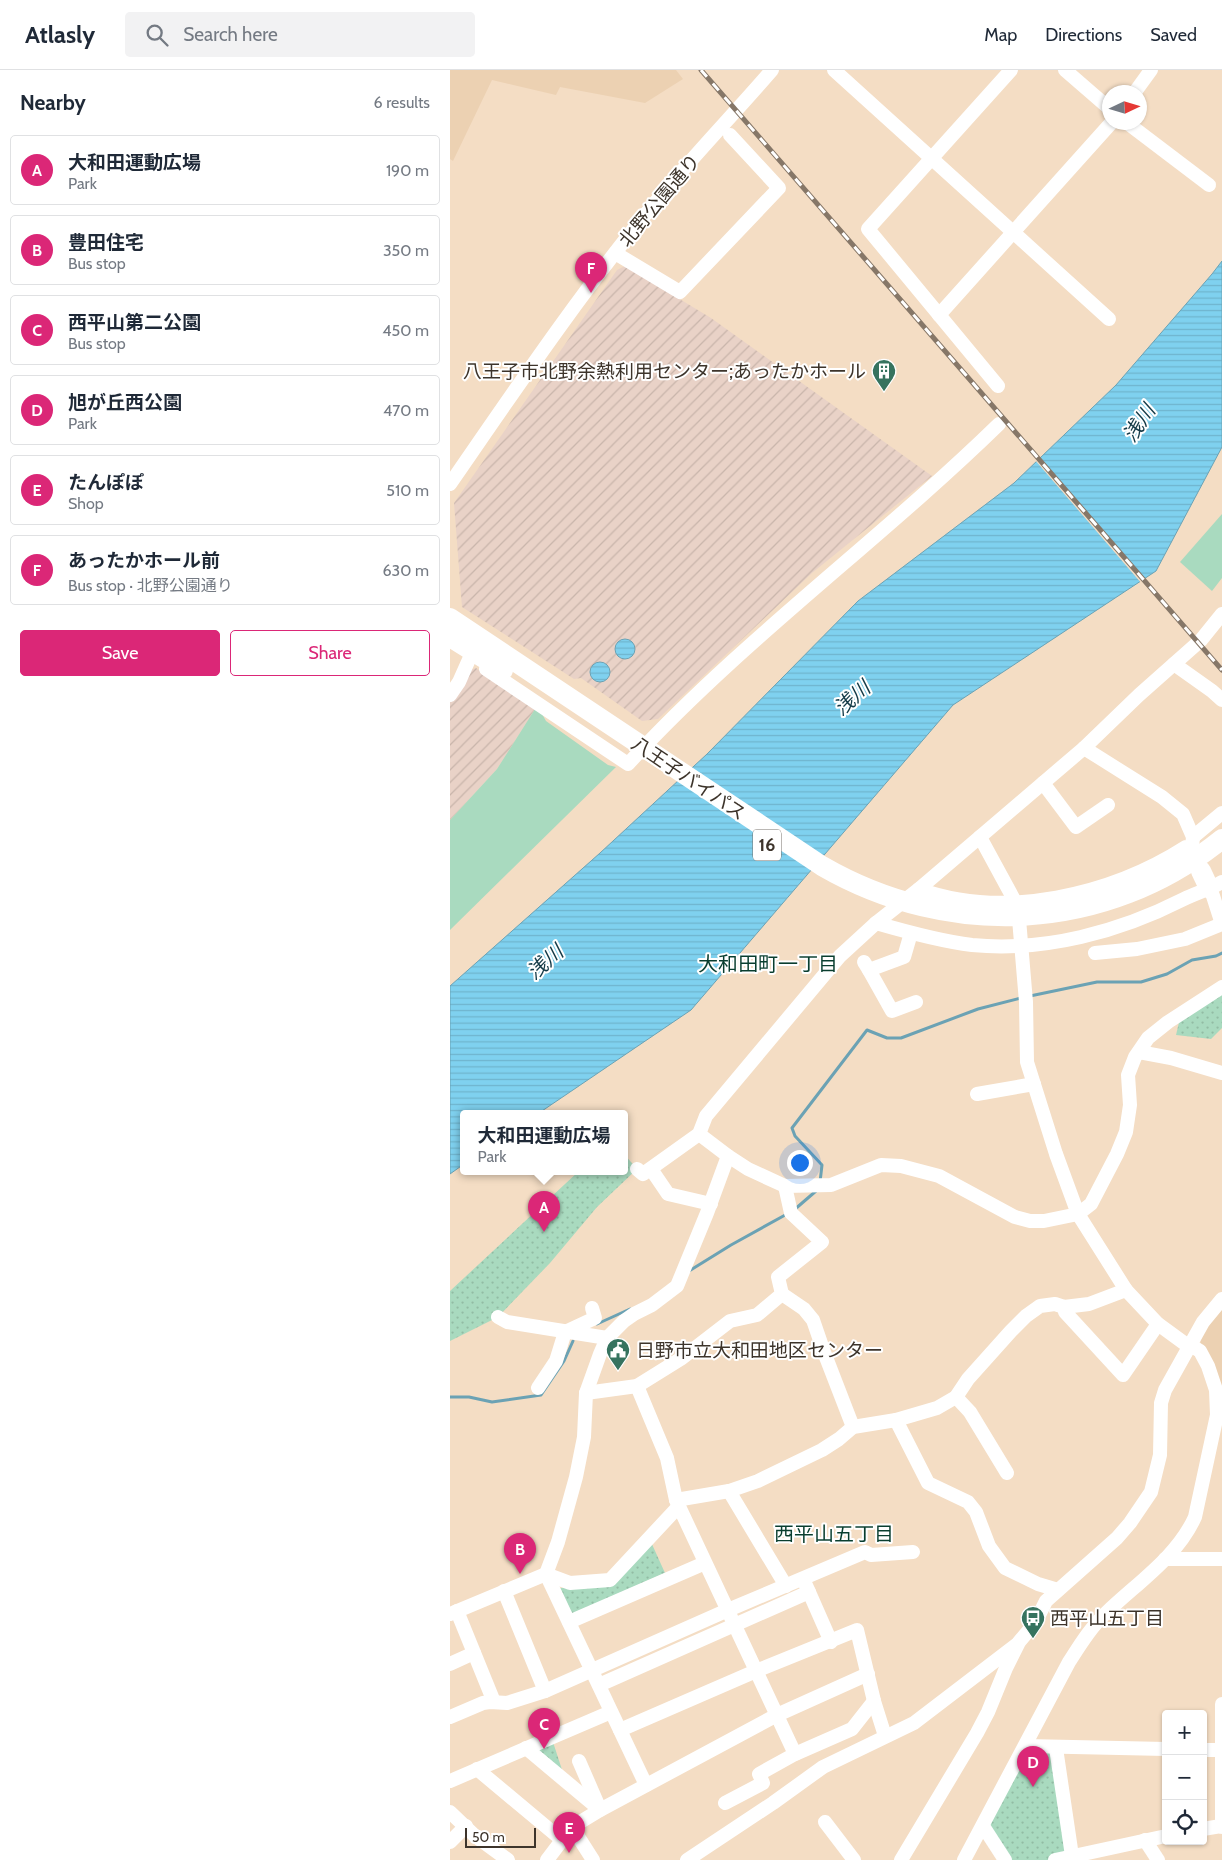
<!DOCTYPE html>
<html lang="en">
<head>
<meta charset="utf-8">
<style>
  body { margin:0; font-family:Cabin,"Noto Sans JP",sans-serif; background:#f2f2f3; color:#1f2937 }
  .controls { position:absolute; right:15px; bottom:15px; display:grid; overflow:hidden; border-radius:5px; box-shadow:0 1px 4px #0004 }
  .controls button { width:45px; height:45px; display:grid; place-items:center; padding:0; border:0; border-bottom:1px solid #e0e1e3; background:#fff; color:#1f2937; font:25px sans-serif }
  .compass { position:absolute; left:652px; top:15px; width:45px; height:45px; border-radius:50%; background:#fff; box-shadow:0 1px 4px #0004; rotate:86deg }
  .scale { position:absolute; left:15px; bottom:12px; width:71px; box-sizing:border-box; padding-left:5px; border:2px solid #3d342b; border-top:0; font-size:14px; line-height:18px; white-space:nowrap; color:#3d342b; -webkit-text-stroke:4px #fff; paint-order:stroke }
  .you { position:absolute; left:349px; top:1092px; width:18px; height:18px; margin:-12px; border:4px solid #fff; border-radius:50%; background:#1a73e8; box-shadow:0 0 0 8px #1a73e833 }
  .badge { display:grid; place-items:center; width:32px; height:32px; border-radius:50%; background:#db2777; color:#fff; font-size:16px; font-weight:700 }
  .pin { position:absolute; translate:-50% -41px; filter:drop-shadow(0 1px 2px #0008) }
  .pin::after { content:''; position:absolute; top:26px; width:18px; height:15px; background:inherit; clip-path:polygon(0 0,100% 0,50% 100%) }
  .popup { position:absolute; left:10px; top:1040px; width:168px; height:65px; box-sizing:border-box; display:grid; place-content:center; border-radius:5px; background:#fff; filter:drop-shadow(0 1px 4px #0005); font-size:16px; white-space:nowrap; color:#747a83 }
  .popup b { font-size:19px; color:#1f2937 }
  .popup::after { content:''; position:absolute; left:50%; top:100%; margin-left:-10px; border:10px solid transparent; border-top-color:#fff }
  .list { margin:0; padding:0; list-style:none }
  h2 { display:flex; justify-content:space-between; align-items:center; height:65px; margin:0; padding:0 20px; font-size:21px }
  h2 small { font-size:16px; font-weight:400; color:#747a83 }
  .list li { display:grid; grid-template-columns:32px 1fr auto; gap:15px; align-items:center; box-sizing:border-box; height:70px; margin:0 10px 10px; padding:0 10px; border:1px solid #e0e1e3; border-radius:5px }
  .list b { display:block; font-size:19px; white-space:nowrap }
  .list p { margin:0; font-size:16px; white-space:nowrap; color:#747a83 }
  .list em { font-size:16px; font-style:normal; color:#747a83 }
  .actions { display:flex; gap:10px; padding:15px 20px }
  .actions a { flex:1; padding:11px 0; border:1px solid #db2777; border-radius:5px; text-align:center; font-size:18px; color:#db2777 }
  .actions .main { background:#db2777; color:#fff }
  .icon { flex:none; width:28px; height:28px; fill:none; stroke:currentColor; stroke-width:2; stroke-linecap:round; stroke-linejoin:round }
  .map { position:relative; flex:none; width:772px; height:1790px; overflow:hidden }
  header { display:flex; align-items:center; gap:30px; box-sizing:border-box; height:70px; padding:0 25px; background:#fff; border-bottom:1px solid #e0e1e3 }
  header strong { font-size:24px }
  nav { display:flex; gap:28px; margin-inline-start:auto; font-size:18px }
  .search { width:350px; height:45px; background:#f2f2f3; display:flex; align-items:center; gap:12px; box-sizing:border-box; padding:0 18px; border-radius:5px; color:#747a83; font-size:19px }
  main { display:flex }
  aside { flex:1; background:#fff }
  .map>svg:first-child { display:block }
</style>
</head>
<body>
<header>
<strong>Atlasly</strong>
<div class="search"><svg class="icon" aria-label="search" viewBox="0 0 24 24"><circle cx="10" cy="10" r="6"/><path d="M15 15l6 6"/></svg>Search here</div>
<nav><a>Map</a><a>Directions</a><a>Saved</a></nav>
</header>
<main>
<aside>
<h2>Nearby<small>6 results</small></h2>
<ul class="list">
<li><span class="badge">A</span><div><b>大和田運動広場</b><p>Park</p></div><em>190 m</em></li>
<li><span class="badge">B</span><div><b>豊田住宅</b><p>Bus stop</p></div><em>350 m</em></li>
<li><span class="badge">C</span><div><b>西平山第二公園</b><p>Bus stop</p></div><em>450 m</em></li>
<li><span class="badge">D</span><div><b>旭が丘西公園</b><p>Park</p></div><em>470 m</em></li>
<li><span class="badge">E</span><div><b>たんぽぽ</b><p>Shop</p></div><em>510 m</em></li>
<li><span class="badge">F</span><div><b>あったかホール前</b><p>Bus stop · 北野公園通り</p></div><em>630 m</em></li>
</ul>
<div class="actions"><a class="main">Save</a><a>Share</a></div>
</aside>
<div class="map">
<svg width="772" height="1790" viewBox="0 0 772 1790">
  <defs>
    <pattern id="industrial-furrows" width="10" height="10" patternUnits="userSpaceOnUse" patternTransform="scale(1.25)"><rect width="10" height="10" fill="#e9d2c7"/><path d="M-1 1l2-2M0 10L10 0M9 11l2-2" fill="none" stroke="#c9b5ab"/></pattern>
    <pattern id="grass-dots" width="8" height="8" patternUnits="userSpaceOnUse" patternTransform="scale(1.25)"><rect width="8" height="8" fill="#a9dabf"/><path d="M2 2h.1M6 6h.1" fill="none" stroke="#92bca4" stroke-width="1.8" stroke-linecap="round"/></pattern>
    <pattern id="water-rules" width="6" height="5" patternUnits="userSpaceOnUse" patternTransform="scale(1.25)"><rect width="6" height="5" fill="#7fd1ef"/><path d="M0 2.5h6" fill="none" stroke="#6fb4cd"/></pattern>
  </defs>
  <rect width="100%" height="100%" fill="#f4ddc4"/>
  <g fill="url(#industrial-furrows)">
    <path d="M175,196l86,52 221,158 -120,97 -154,146 -16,2 -61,-43 -7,1 -112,-72 -8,-104 163,-233z"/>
    <path d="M26,598l59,41 -38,60 -47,51v-118l10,-10 10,-22z"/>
  </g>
  <g fill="#ecd1b2">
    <path d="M0,0h226l7,9 -38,24 -85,-16 -4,8 -64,-15 -39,81 -3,-2z"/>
    <path d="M772,1238v100l-21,-63 -1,-9z"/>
  </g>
  <g fill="url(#grass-dots)">
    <path d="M772,917v41l-11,11 -35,-4 5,-21z"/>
    <path d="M174,1084l13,15 -40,38 -47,56 -52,54 -48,24v-50l129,-120h45z"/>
    <path d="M201,1472l14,31 -93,41 -12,-26 50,-3z"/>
    <path d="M103,1672l12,37 -30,-29z"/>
    <path d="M576,1676l30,2 16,108 -17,4h-50l-22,-34z"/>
  </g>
  <g fill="#a9dabf">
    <path d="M772,444v64l-10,13 -32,-29z"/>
    <path d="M85,639l7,5 4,7 62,44 8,2 -166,163v-110l47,-51z"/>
  </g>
  <g fill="url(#water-rules)" stroke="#6ba2b4">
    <path d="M772,191v186l-66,124 -203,134 -262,305 -152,103h-75v51l-14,10v-188l150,-133 107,-99 151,-153 156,-118 102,-98 96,-111z"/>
    <circle cx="175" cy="579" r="10"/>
    <circle cx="150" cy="602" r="10"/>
  </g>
  <path fill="#f4ddc4" d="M588,386l108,124 -4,4 -107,-124z"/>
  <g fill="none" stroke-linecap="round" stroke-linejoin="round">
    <g stroke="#6ba2b4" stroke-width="3">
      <path d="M580,926l67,-14h44l26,-8 25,-14 24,-4 6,-3"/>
      <path d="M370,1112l2,-17 -27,-29 -3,-8 75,-98 20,8h14l77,-29 43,-11"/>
      <path d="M344,1140l22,-19"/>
      <path d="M239,1201l42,-26 56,-31"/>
      <path d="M147,1254l33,-15"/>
      <path d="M0,1327h19l23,5 49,-7 23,-34 9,-20"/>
    </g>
    <g stroke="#fff" stroke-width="14">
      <path d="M384,0l275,249"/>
      <path d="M615,0l45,39"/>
      <path d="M685,22l16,-22"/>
      <path d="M676,52l83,63"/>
      <path d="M165,183l65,39 99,-104 -49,-53"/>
      <path d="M489,245l173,-193"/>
      <path d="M548,316l-130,-157 143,-159"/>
      <path d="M0,414c67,-97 133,-195 209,-286 36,-44 76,-85 113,-128"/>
      <path d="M724,594l38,27 10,9"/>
      <path d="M36,599l142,95c114,-124 251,-223 371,-340"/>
      <path d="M0,625l9,-13 12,-27"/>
      <path d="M593,713l33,44 32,-22"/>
      <path d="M743,767l29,-24"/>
      <path d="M759,818l4,8 9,28"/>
      <path d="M469,819c86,31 192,6 267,-42h6l1,-10 -10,-23 -21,-17 -78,-49"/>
      <path d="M426,853c31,9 63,18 96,22 73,7 147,-13 212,-46 12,-6 27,-10 38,-17"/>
      <path d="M645,883l42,-4 48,-10 37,-15"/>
      <path d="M414,892l5,8 35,-13 7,-24"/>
      <path d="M419,900l23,41 24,-9"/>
      <path d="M689,982l32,6 51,15"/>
      <path d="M527,1024l57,-10"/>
      <path d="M278,1086l20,13 37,17 46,-1 50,-20 20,1 38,10 76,41 15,4h14l34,-7 13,-10 26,-50 9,-22 4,-27 -2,-30 7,-18 13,-19 20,-16 54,-35"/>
      <path d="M187,1099l6,5 56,-40 7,-18 134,-160 36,-33 43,-34 165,-141 55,-53 62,-55 21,-26"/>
      <path d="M201,1099l17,25 43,10"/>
      <path d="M332,1224l22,15 9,11 11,32 29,75"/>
      <path d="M614,1237l1,5 58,63 35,-51"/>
      <path d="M48,1247l9,5 100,16"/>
      <path d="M187,1316l30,72 9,42 119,254"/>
      <path d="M88,1318l18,-27 9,-29 30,-14 -3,-10"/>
      <path d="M136,1323l51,-7 45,-28 48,-37 27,-6 25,-21 -4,-17 44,-35 -31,-29 -6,-27"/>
      <path d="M506,1327l14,15 37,61"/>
      <path d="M446,1350l32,63 40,19 8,10 13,34 16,22 33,16 20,6"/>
      <path d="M279,1421l57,95"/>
      <path d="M226,1430l53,-9 29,-10 64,-31 17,-11 14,-12 43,-7 41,-12 19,-11 12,-18 43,-48 15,-15 14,-10 15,-2 9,3 25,-3 37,-14"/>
      <path d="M715,1489h57"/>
      <path d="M54,1521l41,100"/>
      <path d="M359,1522l22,50"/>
      <path d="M7,1541l37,91"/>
      <path d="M0,1544l96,-40 24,9 40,-3 69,-74"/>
      <path d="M119,1552l136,-59"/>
      <path d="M0,1594l24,-11"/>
      <path d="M149,1615l210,-93 -6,-13"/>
      <path d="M772,1634v123"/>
      <path d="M0,1647l33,-14 7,-1 17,1 38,-12 183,-81 137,-58 6,3 42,-3"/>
      <path d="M170,1660l136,-59 101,-41 17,71 11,35"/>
      <path d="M576,1676l140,3"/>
      <path d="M76,1678l74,62"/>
      <path d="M606,1678l16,108 3,4"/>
      <path d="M753,1680h19"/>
      <path d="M129,1691l20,46"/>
      <path d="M27,1699l85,71"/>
      <path d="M0,1711l161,-69"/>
      <path d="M196,1715l-100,-211 12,-32 18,-65 8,-40 2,-44 14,-39 7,-16 17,-17 10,-7 18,-9 25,-19 30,-73 21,-57 -29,-22"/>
      <path d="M275,1733l38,-20 -4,-9 36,-20 57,-25 22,-28"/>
      <path d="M0,1742l24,23 34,25"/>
      <path d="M375,1752l29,38"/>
      <path d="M533,1756l22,34"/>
      <path d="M122,1757l21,33"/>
      <path d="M753,1759l18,-3"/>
      <path d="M695,1770l13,20"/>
      <path d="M0,1772l16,-16"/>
      <path d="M97,1790l25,-33 28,-17 177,-95 91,-41"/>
      <path d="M237,1790l86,-57 50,-36 91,-44 102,-78"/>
      <path d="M451,1790l76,-127 11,-21 18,-44 13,-26 16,-19 11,-22 71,-63 13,-15 21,-31 9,-37 1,-52 4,-13 38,-68 19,-23"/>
      <path d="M514,1790l105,-198c11,-17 22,-35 37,-49 31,-30 71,-56 89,-96l22,-102 -1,-25 -8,-24 -8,-15 -10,-6 -6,-2 -26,-19 -32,-34 -48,-76 -22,-60 -29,-92 -1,-60 -8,-95 -38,-70"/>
      <path d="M605,1790l111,-24"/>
    </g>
    <g stroke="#fff" stroke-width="20">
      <path d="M0,548l372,248c128,74 284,67 400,-27"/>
      <path d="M0,567l53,33"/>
      <path d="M751,801l8,17"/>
    </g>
    <g stroke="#867768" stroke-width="5">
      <path id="rail" d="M251,0l521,600"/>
    </g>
    <use href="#rail" stroke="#fff" stroke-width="3" stroke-dasharray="9" stroke-linecap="butt"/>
  </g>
  <defs>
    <g id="building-pin" transform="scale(1.25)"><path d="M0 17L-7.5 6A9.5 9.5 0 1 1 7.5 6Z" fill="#36735f" stroke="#fff"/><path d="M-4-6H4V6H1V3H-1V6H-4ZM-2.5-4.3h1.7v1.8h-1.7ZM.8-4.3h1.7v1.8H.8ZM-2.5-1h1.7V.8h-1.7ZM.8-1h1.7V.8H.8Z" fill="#fff"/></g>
    <g id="civic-pin" transform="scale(1.25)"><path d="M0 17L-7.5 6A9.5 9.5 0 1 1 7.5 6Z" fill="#36735f" stroke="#fff"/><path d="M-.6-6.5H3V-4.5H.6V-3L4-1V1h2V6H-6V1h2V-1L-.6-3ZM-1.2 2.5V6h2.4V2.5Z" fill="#fff"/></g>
    <g id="bus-pin" transform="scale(1.25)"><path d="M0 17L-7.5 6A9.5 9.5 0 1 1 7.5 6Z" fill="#36735f" stroke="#fff"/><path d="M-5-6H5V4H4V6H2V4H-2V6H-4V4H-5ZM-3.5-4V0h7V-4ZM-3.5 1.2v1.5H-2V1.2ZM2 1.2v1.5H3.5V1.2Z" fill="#fff"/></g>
  </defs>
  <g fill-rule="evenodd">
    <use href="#building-pin" x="434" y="301"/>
    <use href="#civic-pin" x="168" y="1280"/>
    <use href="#bus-pin" x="583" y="1548"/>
  </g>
  <g text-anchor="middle" stroke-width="4" stroke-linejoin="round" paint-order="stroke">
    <rect fill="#fff" stroke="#77716b" stroke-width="1" x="303" y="759.5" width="28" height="31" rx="4"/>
    <g font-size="18" font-weight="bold" fill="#3d342b">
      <text x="317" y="781">16</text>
    </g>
    <g font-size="19" fill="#3d342b" stroke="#fff">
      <text transform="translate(209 130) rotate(-50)" y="7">北野公園通り</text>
      <text transform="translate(239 708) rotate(34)" y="7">八王子バイパス</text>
    </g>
    <g font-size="19" fill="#3d342b" stroke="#fff" text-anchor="start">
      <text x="416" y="308" text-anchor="end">八王子市北野余熱利用センター;あったかホール</text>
      <text x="186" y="1287">日野市立大和田地区センター</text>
      <text x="600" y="1555">西平山五丁目</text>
    </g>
    <g font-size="20" font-style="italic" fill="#143a47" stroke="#fff">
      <text transform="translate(689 353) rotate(-56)" y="7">浅川</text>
      <text transform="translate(402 628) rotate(-41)" y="7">浅川</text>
      <text transform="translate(95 892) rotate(-41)" y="7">浅川</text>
    </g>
    <g font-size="20" fill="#093e2f" stroke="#fff">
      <text x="318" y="901">大和田町一丁目</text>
      <text x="384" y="1471">西平山五丁目</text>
    </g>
  </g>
</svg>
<div class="controls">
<button>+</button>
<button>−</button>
<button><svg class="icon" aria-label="locate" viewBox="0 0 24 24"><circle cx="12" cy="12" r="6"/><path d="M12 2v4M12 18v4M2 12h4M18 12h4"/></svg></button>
</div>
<svg class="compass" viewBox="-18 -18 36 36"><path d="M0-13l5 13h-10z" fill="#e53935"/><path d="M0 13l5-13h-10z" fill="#747a83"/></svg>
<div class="scale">50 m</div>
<div class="you"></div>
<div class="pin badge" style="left:94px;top:1162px">A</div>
<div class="popup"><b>大和田運動広場</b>Park</div>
<div class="pin badge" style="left:70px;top:1504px">B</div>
<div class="pin badge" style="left:94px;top:1679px">C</div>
<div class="pin badge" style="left:583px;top:1717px">D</div>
<div class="pin badge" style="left:119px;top:1783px">E</div>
<div class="pin badge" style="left:141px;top:223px">F</div>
</div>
</main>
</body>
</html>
